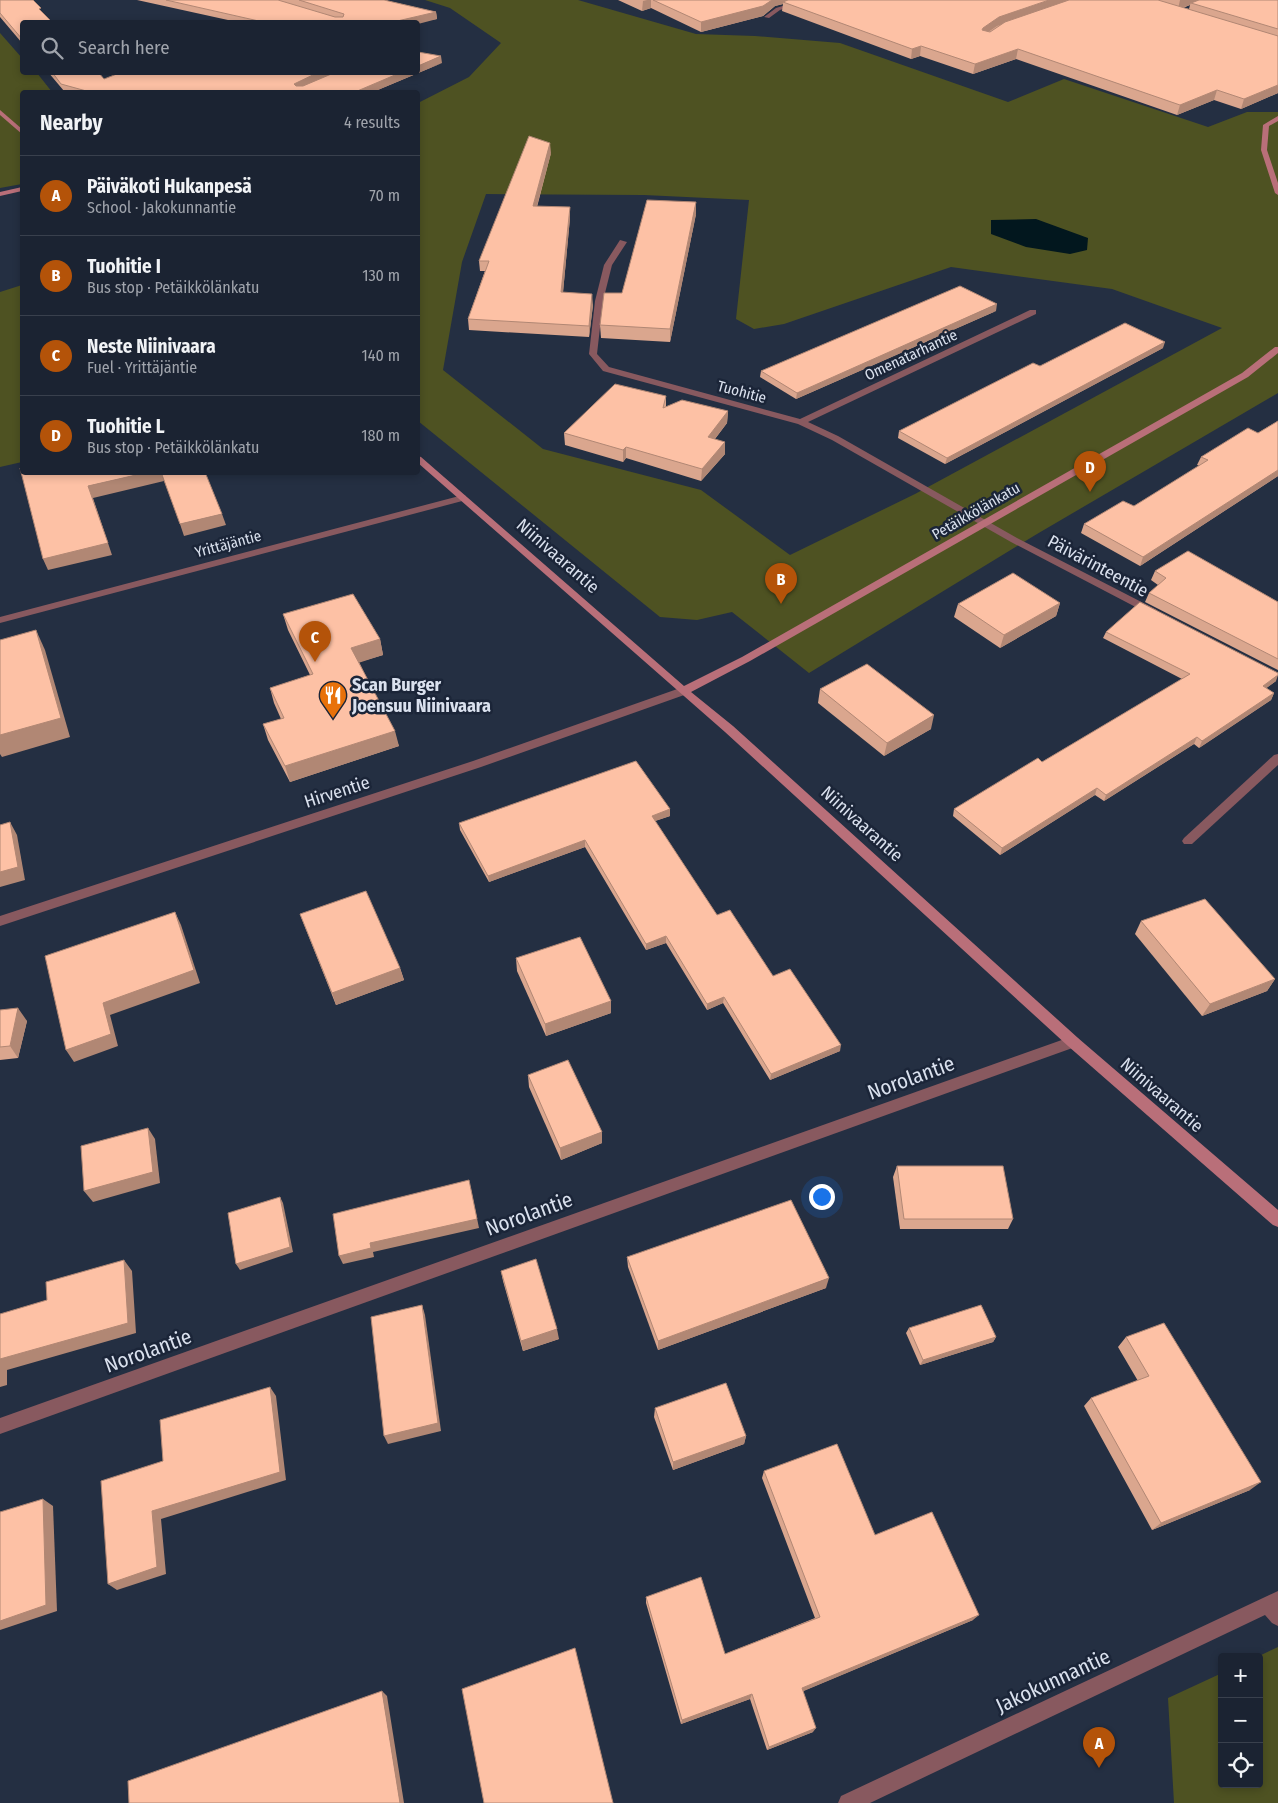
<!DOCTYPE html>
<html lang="en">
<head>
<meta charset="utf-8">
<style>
  body { margin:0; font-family:"Fira Sans Condensed",sans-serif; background:#282f3e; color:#f1f3f6 }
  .controls { position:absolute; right:15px; bottom:15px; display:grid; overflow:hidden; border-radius:5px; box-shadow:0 2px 8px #0003 }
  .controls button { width:45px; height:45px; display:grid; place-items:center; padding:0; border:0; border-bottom:1px solid #39404d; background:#1b2332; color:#f1f3f6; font:25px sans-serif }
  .you { position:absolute; left:821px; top:1196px; width:18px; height:18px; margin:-12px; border:4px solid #fff; border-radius:50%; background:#1a73e8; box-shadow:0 0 0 8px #1a73e833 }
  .badge { display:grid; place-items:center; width:32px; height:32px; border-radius:50%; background:#b45309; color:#fff; font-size:16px; font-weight:700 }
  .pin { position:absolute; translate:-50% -41px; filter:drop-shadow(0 1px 2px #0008) }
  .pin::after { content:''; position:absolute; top:26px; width:18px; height:15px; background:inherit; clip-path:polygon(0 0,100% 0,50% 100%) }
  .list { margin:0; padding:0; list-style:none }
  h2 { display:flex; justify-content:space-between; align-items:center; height:65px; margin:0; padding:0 20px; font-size:21px }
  h2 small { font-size:16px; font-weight:400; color:#a0a4ac }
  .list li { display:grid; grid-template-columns:32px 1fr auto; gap:15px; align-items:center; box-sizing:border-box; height:80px; padding:0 20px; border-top:1px solid #39404d }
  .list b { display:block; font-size:19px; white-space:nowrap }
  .list p { margin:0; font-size:16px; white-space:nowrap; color:#a0a4ac }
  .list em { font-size:16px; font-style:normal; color:#a0a4ac }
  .icon { flex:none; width:28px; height:28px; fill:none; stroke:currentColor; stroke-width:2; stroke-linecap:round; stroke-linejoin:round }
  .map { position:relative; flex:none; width:1278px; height:1803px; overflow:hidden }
  .search { position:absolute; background:#1b2332; box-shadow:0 2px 8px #0003; left:20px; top:20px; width:400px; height:55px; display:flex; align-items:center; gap:12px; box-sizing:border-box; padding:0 18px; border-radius:5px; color:#a0a4ac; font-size:19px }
  .panel { position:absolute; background:#1b2332; box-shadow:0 2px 8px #0003; left:20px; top:90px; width:400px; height:385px; border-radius:5px }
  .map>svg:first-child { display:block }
</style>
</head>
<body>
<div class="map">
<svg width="1278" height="1803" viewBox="0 0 1278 1803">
  <rect width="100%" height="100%" fill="#242f42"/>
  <g fill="#4e5222" fill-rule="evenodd">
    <path d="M425,0h153l118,34 59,2 85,7 168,59 56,-23 144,48 39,-15h31v281l-241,141 -228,139 -77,-61 -35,8 -37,-3 -242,-196v-318l51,-26 32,-34 -51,-35zM486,194l158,1 105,5 -13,119 18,10 30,-5 167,-57 161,22 110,39 -307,166 -125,61 -89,-65 -158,-41 -100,-79 19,-108z"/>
    <path d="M0,33l22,25v14l15,1 15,19h-30v92l-22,4z"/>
    <path d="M22,285v177l-22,5v-175z"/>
    <path d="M1278,1647v156h-104l-6,-105 54,-25v111h37v-127h-2z"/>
  </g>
  <path fill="#02171e" d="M1036,219l52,19 -1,12 -17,4 -44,-7 -35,-13v-14z"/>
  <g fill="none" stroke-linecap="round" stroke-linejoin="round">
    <g fill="#88595f" fill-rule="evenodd">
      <path d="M802,0h8l-30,10 -11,8 -5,-1 12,-9z"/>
      <path d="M620,240l7,2 -15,23 -9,36 -6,53 12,13 191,52 230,-109h6v4l-228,108 30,14 179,102 140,72v4h-8l-138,-72 -179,-102 -34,-16 -195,-53 -14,-17 6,-53 9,-36z"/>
      <path d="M463,495l3,1v4l-466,123v-6z"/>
      <path d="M683,687l5,4 -1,3 -206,73 -481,159v-10l473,-155z"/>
      <path d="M1278,754v11l-86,79h-8l-2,-3 2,-3 90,-83z"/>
      <path d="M1073,1036l5,2 2,4 -2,4 -1078,388v-16z"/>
      <path d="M1278,1591v35l-6,-3 -7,-8 -395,188h-32l3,-7z"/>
    </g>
    <g fill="#b96f79" fill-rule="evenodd">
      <path d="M0,110l22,19v5l-22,-19z"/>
      <path d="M1278,116v5l-9,5 -2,24 11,33v12l-3,-2 -14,-43 2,-25z"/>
      <path d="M22,187v4l-22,5v-4z"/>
      <path d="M1275,347h3v6l-30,24 -498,284 -59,31 42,34 345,312 200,172v17l-5,-2 -205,-179 -343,-314 -307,-269v-7l3,1 263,229 58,-29 500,-284z"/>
    </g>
  </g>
  <g fill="#daa68e" fill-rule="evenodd">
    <path d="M0,0l22,22v21l-22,-26z"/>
    <path d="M137,0h247l52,12 1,7 -19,3h-181z"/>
    <path d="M618,0h660v93l-37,16 -27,-9 -37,15 -161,-56 -43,15 -53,-18 -9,3 -129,-48 1,-7 -8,2 -12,10 -62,16 -50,-24 -9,3zM1190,5l-1,4 -6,-1z"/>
    <path d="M442,63l-69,29h-305l-4,-1 -16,-19h50l6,7 314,-7z"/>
    <path d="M551,153l-14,54h33v11l-7,74 30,13 -4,32 -120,-7 -1,-11 17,-48h-5l-1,-10z"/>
    <path d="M696,214l-26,128 -69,-4 -1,-13 22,-32z"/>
    <path d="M996,311l-200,88 -36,-22 1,-6z"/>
    <path d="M1163,348l-218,116 -47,-26 1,-7 141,-65z"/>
    <path d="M666,396v11l62,4 -1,12 -12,16 10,15 -24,27 -75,-23 -3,4 -58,-17 -1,-12z"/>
    <path d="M1278,421v55l-138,90 -59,-33 3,-9 50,-18 66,-40 -3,-1 4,-8 57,-24z"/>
    <path d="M1155,571l123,31v68l-133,-68 4,-9 9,-8 -7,-5z"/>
    <path d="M1060,603l-4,13 -56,32 -46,-31 4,-13z"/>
    <path d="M283,614l97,25 3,16 -24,7 40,84 -109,36 -22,-42 -5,-16 18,-5 -7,-16 -4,-15 40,-13 -22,-45z"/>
    <path d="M1106,632l170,49 -10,7 8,5 -3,7 -72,48 -5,-4 -90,57 -9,-6 -95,60 -47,-39 1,-7 88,-47 140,-83 -79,-41z"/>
    <path d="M820,689l111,40 -47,27 -66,-53z"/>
    <path d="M670,809v7l-15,5 62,94 56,61 67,75 -70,29 -47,-77 -16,7 -41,-67 -20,7 -61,-103 -96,35 -29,-52 -1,-7z"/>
    <path d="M300,914l100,54 4,12 -68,25 -31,-78z"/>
    <path d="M1141,921l134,58 -8,12 -65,25 -67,-82z"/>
    <path d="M516,958l95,43v12l-65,23 -29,-65z"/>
    <path d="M0,1010l27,11 -9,37 -18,2z"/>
    <path d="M528,1075l74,68 -41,17 -32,-73z"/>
    <path d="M897,1166l116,53 -5,10h-108l-7,-52z"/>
    <path d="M627,1257l199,31 -168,62 -30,-83z"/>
    <path d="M501,1271l58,68 -36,12 -20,-70z"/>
    <path d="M909,1328l87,9 -3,5 -73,23 -14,-32z"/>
    <path d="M1126,1337l124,153 -98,40 -68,-124 7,-8 47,-17 -20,-34z"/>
    <path d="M655,1408l91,28 -2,8 -71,26 -19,-53z"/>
    <path d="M764,1471l111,64 98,85 -170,71 10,41 -46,18 -17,-51 -69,25 -35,-121v-6l79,57 90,-36 -53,-140z"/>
  </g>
  <g fill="#b18774">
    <path d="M647,0h4v8l-9,3 1,-10z"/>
    <path d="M772,0h24l-13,2v2l-8,2 -12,10 -62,16v-10z"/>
    <path d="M1049,0h26l-78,26 -16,11 2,-9 16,-11z"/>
    <path d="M1180,0h26l-15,3 -1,2 -12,4z"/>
    <path d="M436,12l1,7 -19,5v-2h-25z"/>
    <path d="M921,46l-1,10 -9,3 1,-10z"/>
    <path d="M1018,49l-2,10 -43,15 2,-10z"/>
    <path d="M441,56l1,7 -69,29h-18l47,-20h16v-6z"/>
    <path d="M319,72h17l-41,20 -1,-8z"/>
    <path d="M1278,85v8l-37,16 3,-10z"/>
    <path d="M1217,90l-3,10 -37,15 3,-10z"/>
    <path d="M550,143l1,10 -17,64 -1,-11z"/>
    <path d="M696,202v12l-26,128v-13z"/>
    <path d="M570,207v11l-8,85 -1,-11z"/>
    <path d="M592,294l1,11 -4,32v-11z"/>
    <path d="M997,304l-1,7 -200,88 1,-6z"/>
    <path d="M1165,342l-2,6 -218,116 2,-6z"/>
    <path d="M728,411l-1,12 -20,26 1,-12z"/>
    <path d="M725,442v12l-24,27 1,-12z"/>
    <path d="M626,447v11l-3,4v-12z"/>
    <path d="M1278,470v6l-138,90 3,-9z"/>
    <path d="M149,472h12l3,9 -71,17 19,57 -64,15 -5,-11 45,-73z"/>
    <path d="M222,514l4,11 -42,11 -4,-12z"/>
    <path d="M1060,603l-4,13 -56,32 4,-13z"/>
    <path d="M36,630l9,20 25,87 -68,20 -2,-3v-19z"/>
    <path d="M380,639l3,16 -28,9 -4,-16z"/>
    <path d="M1278,675l-2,6 -16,12 3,-7z"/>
    <path d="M1274,693l-3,7 -72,48 3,-7z"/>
    <path d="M934,715l-3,14 -47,27 3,-13z"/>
    <path d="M395,731l4,15 -109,36 -5,-16z"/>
    <path d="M1197,737l-3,7 -90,57 2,-6z"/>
    <path d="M1097,788l-2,7 -95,60 2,-7z"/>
    <path d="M670,809v7l-18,6v-6z"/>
    <path d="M10,822l7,13 8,45 -25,7v-15z"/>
    <path d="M585,840v7l-96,35 -1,-6z"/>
    <path d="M175,912l6,13 19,58 -90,32 8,31 -44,16 -8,-12 37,-47z"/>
    <path d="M666,936v7l-20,7v-6z"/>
    <path d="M400,968l4,12 -68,25 -4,-12z"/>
    <path d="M1275,979l-8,12 -65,25 8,-12z"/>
    <path d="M724,997l-1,6 -16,7v-6z"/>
    <path d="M611,1001v12l-65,23 -1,-12z"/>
    <path d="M18,1008l9,13 -9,37 -8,-12z"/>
    <path d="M841,1045l-1,6 -70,29 1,-6z"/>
    <path d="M148,1128l7,11 5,44 -67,19 -9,-11z"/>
    <path d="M602,1132v11l-41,17 -1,-12z"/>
    <path d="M471,1189l8,39 -106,24 1,5 -31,7 -4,-8 31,-13z"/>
    <path d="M280,1197l3,6 10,49 -53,18 -4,-6z"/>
    <path d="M124,1260l8,11 4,62 -129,37v15l-7,2v-28z"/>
    <path d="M829,1278l-3,10 -168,62v-9z"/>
    <path d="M422,1305l3,10 16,116 -53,13 -4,-8z"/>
    <path d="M557,1329l2,10 -36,12 -2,-10z"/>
    <path d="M996,1337l-3,5 -73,23 3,-5z"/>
    <path d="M270,1387l6,9 10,84 -125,39 5,55 -49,16 -9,-6 44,-73z"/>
    <path d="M746,1436l-2,8 -71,26v-8z"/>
    <path d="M1261,1482l-11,8 -98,40 9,-7z"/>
    <path d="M43,1499l10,7 4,105 -57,19v-9z"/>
    <path d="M979,1615l-6,5 -174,73 3,-5z"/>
    <path d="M382,1691l5,5 17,107h-4z"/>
    <path d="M752,1694l-2,5 -69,25 1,-4z"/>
    <path d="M816,1728l-3,4 -46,18 2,-3z"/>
  </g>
  <g fill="#fdc1a5" stroke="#b18774">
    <path d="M0,0h33l8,8 -2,1 13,13h-30v17l-22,-26z"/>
    <path d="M166,0h112l57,17h8l1,-3 -45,-14h85l52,12 -43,10h-133h3z"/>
    <path d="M653,0h119l-9,6 -62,16z"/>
    <path d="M788,0h261l-50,17 -16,11 -1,2 8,2 15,-10 64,-22h89l120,36v49l-34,14 -27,-9 -37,15 -162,-56 -43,15 -54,-18 -9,3 -129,-47z"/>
    <path d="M1199,0h79v29l-87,-26z"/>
    <path d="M418,52l23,4 -23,10z"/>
    <path d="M52,72h46l6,7 18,-7h197l-25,12 2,2h7l33,-14h66l-47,20h-265l-29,-8z"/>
    <path d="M529,136l21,7 -17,63 37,1 -9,85 31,2 -3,32 -121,-7 21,-58h-10z"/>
    <path d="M647,200l49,2 -26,127 -70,-4 4,-32h18z"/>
    <path d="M960,286l37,18 -200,89 -36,-22z"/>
    <path d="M1125,323l40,19 -218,116 -48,-27 134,-68 7,3z"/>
    <path d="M615,384l51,12 -3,12 19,-8 46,11 -20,26 17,5 -23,27 -76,-22 -3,3 -59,-17z"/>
    <path d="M1278,421v49l-135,87 -59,-33 39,-23 11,5 74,-46 -7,-3 47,-29 10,5z"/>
    <path d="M20,468h2v4h127l-61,14 20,57 -65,16z"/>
    <path d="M161,472h44l17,42 -42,10z"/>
    <path d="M1188,551l90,51v57l-129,-66 17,-15 -11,-7z"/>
    <path d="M1013,573l47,30 -56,32 -46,-31z"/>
    <path d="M353,594l27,45 -29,9 44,83 -110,35 -22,-42 21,-6 -14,-30 43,-14 -30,-60z"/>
    <path d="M1140,602l138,71v2l-15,11 11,7 -72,48 -5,-4 -91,58 -9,-7 -95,60 -48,-39 84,-51 4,4 148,-88 -84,-42z"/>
    <path d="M36,630l25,88 -61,17v-95z"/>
    <path d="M867,664l67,51 -47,28 -67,-54z"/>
    <path d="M636,761l34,48 -18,7 65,99 13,-5 43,66 17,-7 51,76 -70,29 -47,-77 -17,7 -41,-68 -20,8 -61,-104 -97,36 -29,-53z"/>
    <path d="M10,822l8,45 -18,5v-47z"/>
    <path d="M366,891l34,77 -68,25 -32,-79z"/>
    <path d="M1205,899l70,80 -65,25 -69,-83z"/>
    <path d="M175,912l19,58 -91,33 8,31 -45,16 -21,-94z"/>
    <path d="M580,937l31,64 -66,23 -29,-66z"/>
    <path d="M18,1008l-8,38 -10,1v-37z"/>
    <path d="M568,1060l34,72 -42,16 -32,-73z"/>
    <path d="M148,1128l5,44 -69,19 -3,-45z"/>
    <path d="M897,1166h106l10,53h-109z"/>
    <path d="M469,1180l8,39 -107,24 1,5 -32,8 -6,-42z"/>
    <path d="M280,1197l10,50 -54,17 -8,-51z"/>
    <path d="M791,1200l38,78 -171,63 -31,-84z"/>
    <path d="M536,1259l21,70 -36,12 -20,-70z"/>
    <path d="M124,1260l4,63 -128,36v-45l47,-14 -1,-18z"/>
    <path d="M422,1305l16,118 -54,13 -13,-119z"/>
    <path d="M981,1305l15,32 -73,23 -14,-32z"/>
    <path d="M1164,1323l97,159 -100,41 -70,-125 58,-22 -23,-39z"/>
    <path d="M726,1383l20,53 -73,26 -18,-54z"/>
    <path d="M270,1387l10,85 -128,39 5,56 -49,17 -7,-103 62,-20 -3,-41z"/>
    <path d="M837,1444l38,91 57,-23 47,103 -177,73 14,40 -47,19 -17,-53 -70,26 -36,-123 55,-20 24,77 95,-37 -56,-146z"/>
    <path d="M43,1499l3,106 -46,16v-109z"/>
    <path d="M575,1648l38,155h-129l-22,-114z"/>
    <path d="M382,1691l18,112h-271l-1,-22z"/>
  </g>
  <defs>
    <g id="restaurant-pin" transform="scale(1.4375)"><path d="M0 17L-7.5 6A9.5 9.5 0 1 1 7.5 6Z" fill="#e8710a" stroke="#1b2538"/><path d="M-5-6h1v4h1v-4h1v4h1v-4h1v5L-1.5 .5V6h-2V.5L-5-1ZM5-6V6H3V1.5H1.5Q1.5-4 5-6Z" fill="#fff"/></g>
  </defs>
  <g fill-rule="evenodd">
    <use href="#restaurant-pin" x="333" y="695"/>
  </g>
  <g text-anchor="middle" stroke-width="5" stroke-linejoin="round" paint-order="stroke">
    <g font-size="15" fill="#dae1ee" stroke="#1b2538">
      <text transform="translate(911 355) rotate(-25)" y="5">Omenatarhantie</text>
      <text transform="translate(742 392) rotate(15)" y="5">Tuohitie</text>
      <text transform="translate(976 511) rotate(-30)" y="5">Petäikkölänkatu</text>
      <text transform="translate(228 544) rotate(-15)" y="5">Yrittäjäntie</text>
    </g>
    <g font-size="18" fill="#dae1ee" stroke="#1b2538">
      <text transform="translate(558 556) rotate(41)" y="6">Niinivaarantie</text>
      <text transform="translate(1098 566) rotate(28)" y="6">Päivärinteentie</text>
      <text transform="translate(337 792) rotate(-18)" y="6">Hirventie</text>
      <text transform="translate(862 824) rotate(42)" y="6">Niinivaarantie</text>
      <text transform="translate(1162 1095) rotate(41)" y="6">Niinivaarantie</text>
    </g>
    <g font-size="18" font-weight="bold" fill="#dae1ee" stroke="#1b2538" text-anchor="start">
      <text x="352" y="691">Scan Burger<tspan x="352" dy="21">Joensuu Niinivaara</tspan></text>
    </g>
    <g font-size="21" fill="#dae1ee" stroke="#1b2538">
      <text transform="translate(911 1078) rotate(-20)" y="7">Norolantie</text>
      <text transform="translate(529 1214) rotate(-20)" y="7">Norolantie</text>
      <text transform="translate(148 1351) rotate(-20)" y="7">Norolantie</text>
      <text transform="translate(1053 1681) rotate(-25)" y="7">Jakokunnantie</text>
    </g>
  </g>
</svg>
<div class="controls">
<button>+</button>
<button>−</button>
<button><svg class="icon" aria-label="locate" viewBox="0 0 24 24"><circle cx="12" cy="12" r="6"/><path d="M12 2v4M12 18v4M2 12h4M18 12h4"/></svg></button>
</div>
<div class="you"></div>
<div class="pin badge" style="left:1099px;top:1768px">A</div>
<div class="pin badge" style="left:781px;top:604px">B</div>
<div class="pin badge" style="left:315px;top:662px">C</div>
<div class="pin badge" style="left:1090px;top:492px">D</div>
<div class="search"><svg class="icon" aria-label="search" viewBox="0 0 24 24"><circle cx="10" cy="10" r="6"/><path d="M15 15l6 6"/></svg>Search here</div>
<section class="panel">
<h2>Nearby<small>4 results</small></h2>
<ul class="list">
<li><span class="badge">A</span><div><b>Päiväkoti Hukanpesä</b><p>School · Jakokunnantie</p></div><em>70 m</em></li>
<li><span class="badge">B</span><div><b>Tuohitie I</b><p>Bus stop · Petäikkölänkatu</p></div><em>130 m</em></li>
<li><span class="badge">C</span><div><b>Neste Niinivaara</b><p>Fuel · Yrittäjäntie</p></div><em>140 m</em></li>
<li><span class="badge">D</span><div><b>Tuohitie L</b><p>Bus stop · Petäikkölänkatu</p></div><em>180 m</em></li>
</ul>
</section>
</div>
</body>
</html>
